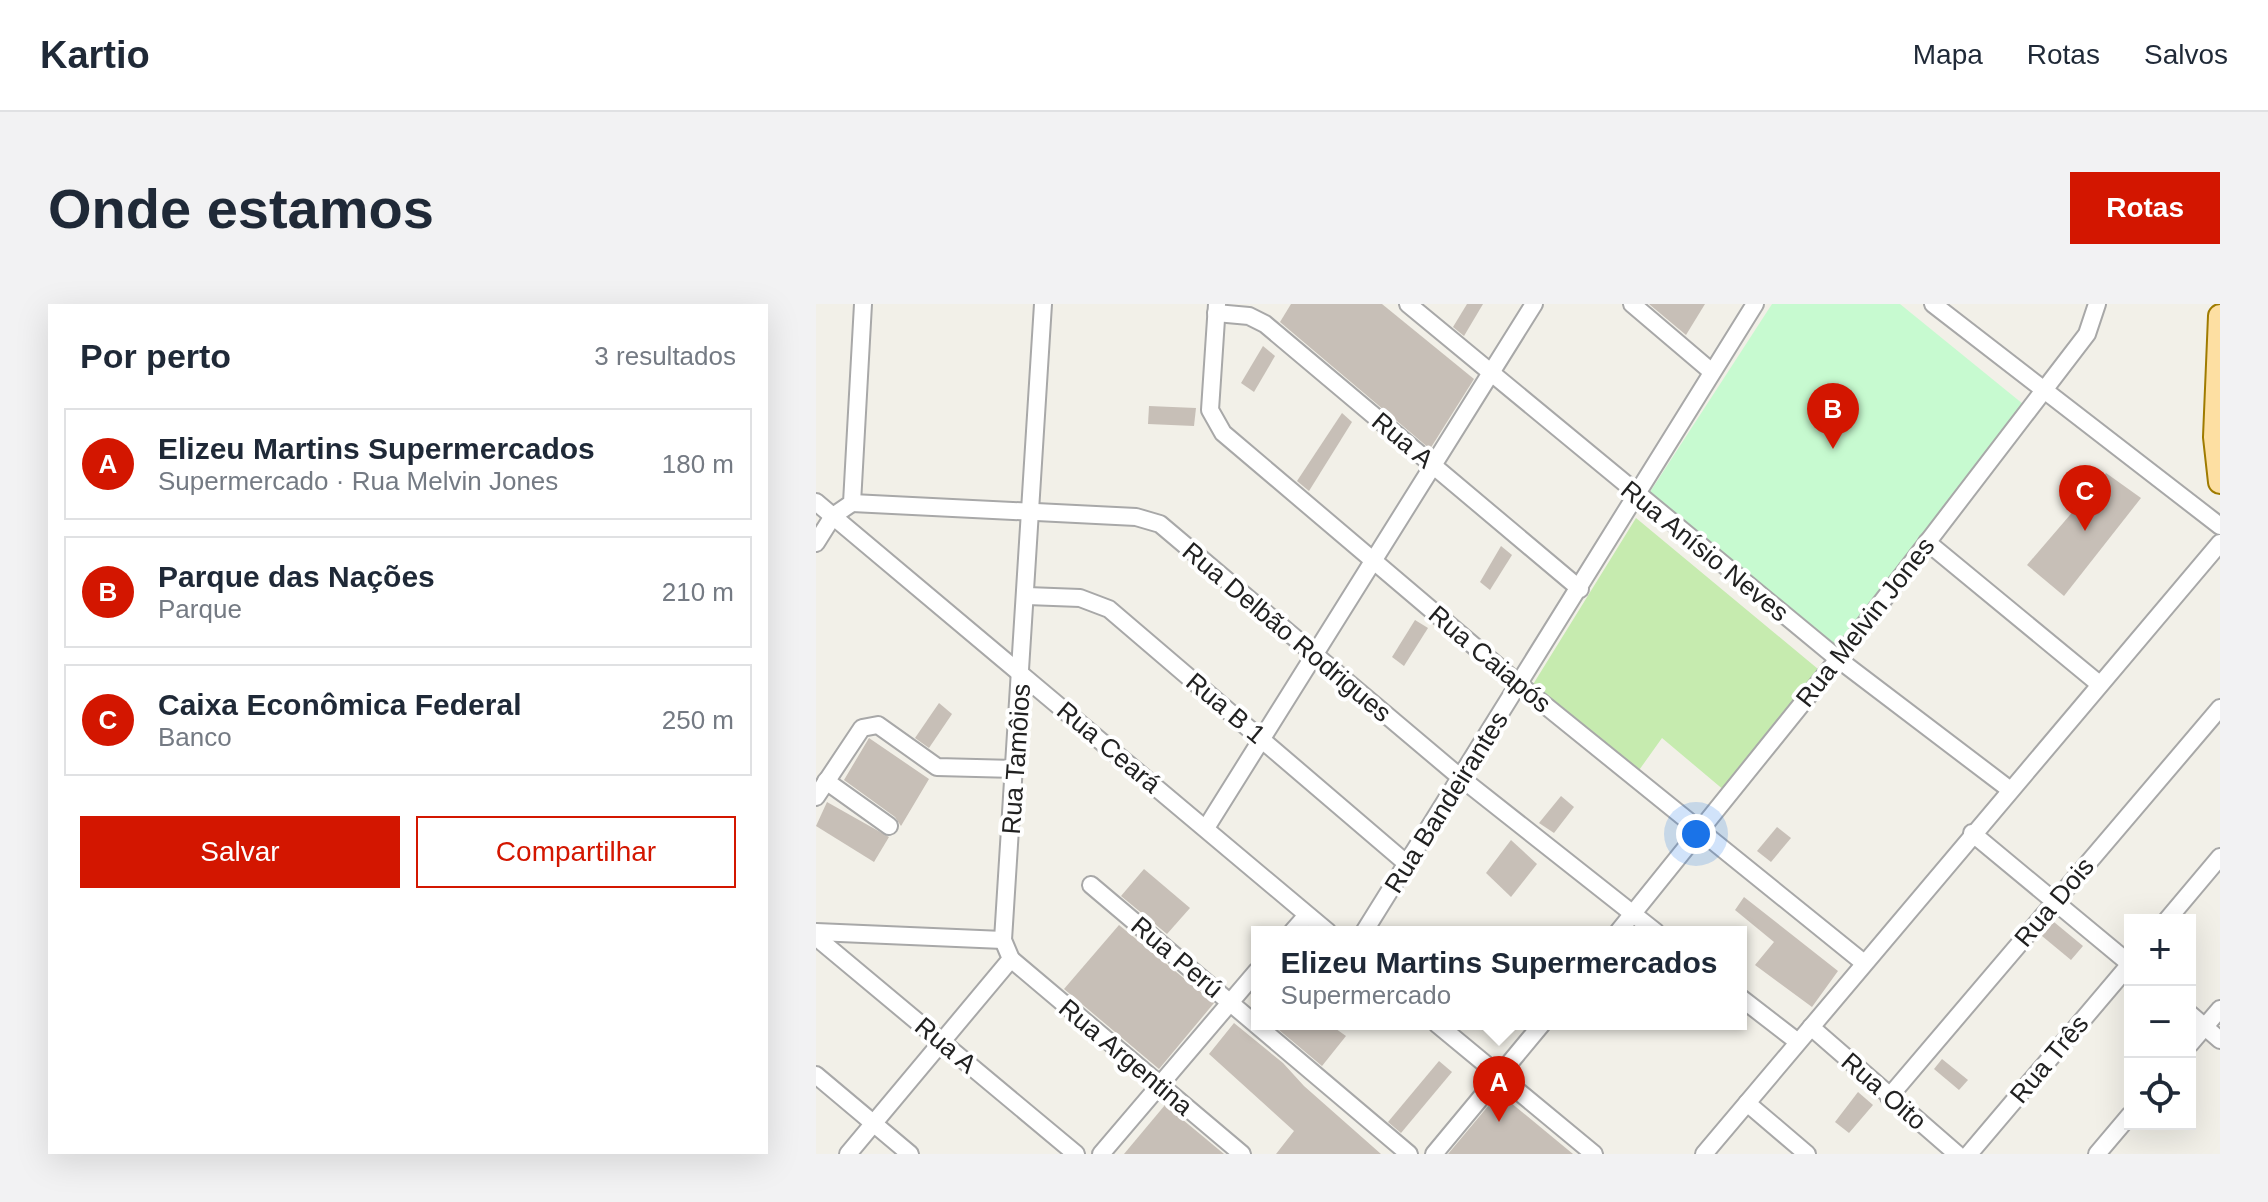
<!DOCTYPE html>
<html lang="pt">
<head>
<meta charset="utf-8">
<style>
  body { margin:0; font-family:Arial,sans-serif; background:#f2f2f3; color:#1f2937 }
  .controls { position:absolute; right:24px; bottom:24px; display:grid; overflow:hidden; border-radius:0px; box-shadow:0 8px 32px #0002 }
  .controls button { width:72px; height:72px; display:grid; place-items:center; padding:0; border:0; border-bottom:2px solid #e0e1e3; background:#fff; color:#1f2937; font:40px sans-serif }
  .you { position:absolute; left:880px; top:530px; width:28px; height:28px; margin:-20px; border:6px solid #fff; border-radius:50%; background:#1a73e8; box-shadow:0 0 0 12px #1a73e833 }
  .badge { display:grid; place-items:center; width:52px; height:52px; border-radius:50%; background:#d31600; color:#fff; font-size:26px; font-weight:700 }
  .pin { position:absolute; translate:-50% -66px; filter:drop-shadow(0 2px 4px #0008) }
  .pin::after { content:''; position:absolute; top:42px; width:28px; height:24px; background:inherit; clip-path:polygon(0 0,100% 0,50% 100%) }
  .popup { position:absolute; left:435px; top:622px; width:496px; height:104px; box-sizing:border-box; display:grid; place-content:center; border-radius:0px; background:#fff; filter:drop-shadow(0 2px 6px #0005); font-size:26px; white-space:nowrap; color:#747a83 }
  .popup b { font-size:30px; color:#1f2937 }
  .popup::after { content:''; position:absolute; left:50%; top:100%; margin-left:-16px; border:16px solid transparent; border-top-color:#fff }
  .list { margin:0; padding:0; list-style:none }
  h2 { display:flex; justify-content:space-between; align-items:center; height:104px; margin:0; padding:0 32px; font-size:34px }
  h2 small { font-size:26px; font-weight:400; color:#747a83 }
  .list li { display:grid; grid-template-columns:52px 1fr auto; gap:24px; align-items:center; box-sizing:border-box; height:112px; margin:0 16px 16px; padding:0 16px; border:2px solid #e0e1e3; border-radius:0px }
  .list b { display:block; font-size:30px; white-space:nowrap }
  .list p { margin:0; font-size:26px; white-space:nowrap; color:#747a83 }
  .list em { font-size:26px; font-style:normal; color:#747a83 }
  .actions { display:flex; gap:16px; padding:24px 32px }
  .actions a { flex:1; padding:18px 0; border:2px solid #d31600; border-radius:0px; text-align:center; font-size:28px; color:#d31600 }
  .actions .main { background:#d31600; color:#fff }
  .icon { flex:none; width:44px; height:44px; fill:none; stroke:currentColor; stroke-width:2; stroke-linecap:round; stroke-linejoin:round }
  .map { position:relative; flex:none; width:1404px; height:850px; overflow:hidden; border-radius:0px }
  header { display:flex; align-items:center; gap:48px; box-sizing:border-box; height:112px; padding:0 40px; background:#fff; border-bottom:2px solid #e0e1e3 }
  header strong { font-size:38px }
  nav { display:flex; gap:44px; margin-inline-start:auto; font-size:28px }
  .intro { display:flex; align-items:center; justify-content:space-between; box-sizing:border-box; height:192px; padding:0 48px }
  h1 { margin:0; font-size:56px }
  .button { padding:20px 36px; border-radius:0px; background:#d31600; color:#fff; font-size:28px; font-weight:700 }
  main { display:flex; gap:48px; padding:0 48px }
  aside { flex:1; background:#fff; border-radius:0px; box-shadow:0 8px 32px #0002 }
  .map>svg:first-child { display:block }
</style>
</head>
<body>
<header>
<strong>Kartio</strong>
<nav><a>Mapa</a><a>Rotas</a><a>Salvos</a></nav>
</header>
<div class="intro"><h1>Onde estamos</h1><a class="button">Rotas</a></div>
<main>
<aside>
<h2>Por perto<small>3 resultados</small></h2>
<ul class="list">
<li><span class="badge">A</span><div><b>Elizeu Martins Supermercados</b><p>Supermercado · Rua Melvin Jones</p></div><em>180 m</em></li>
<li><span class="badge">B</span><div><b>Parque das Nações</b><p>Parque</p></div><em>210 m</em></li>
<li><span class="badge">C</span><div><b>Caixa Econômica Federal</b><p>Banco</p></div><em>250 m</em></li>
</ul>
<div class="actions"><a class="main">Salvar</a><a>Compartilhar</a></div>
</aside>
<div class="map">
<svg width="1404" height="850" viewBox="0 0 1404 850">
  <rect width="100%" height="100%" fill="#f2f0e8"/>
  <path fill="#c6ebaf" d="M820,214l182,151 -93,122 -63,-53 -25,35 -105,-87z"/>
  <path fill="#c7fad0" d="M956,0h128l123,100 -184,243 -191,-152z"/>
  <g fill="#c7bfb7">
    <path d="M475,0h91l92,75 -44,70 -150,-127z"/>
    <path d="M651,0h16l-19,32 -11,-9z"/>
    <path d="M833,0h56l-19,31z"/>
    <path d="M447,42l12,10 -21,36 -13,-9z"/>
    <path d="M333,102l47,2 -2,18 -46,-2z"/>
    <path d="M526,109l10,9 -43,69 -12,-10z"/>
    <path d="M1290,169l35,25 -77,98 -37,-31z"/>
    <path d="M685,242l11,9 -22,35 -10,-8z"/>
    <path d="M599,316l13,8 -24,38 -12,-9z"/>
    <path d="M123,399l13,11 -23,34 -14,-10z"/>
    <path d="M53,434l60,41 -28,47 -6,-9 -51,-37z"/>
    <path d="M745,492l13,11 -20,26 -15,-10z"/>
    <path d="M11,498l62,35 -15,25 -58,-36z"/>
    <path d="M961,523l14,11 -20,24 -14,-11z"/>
    <path d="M695,536l26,24 -26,33 -25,-24z"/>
    <path d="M328,565l46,39 -23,26 -46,-38z"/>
    <path d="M928,593l94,74 -26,36 -57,-42 19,-23 -39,-32z"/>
    <path d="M1238,618l29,24 -12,14 -29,-24z"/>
    <path d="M303,621l95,78 -55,66 -95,-80z"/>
    <path d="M418,719l49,40 21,23 77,68h-105l18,-23 -85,-77z"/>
    <path d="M456,720h57l17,12 -24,30z"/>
    <path d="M1126,755l26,21 -9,10 -25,-21z"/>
    <path d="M623,757l13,11 -51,61 -13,-11z"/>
    <path d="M1042,788l15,13 -24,28 -14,-11z"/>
    <path d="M683,789l74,61h-125z"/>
    <path d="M349,801l35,29 24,20h-100z"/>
  </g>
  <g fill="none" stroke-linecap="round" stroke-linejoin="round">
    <g stroke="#a8a8a8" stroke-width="20">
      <g id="minor">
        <path d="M401,0l-7,106 13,23 297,252 344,278"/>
        <path d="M592,0l430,355 171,130"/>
        <path d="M816,0l80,68"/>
        <path d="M1117,0l287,222"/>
        <path d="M400,9l33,3 16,8 315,265"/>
        <path d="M0,198l512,430"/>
        <path d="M36,199l284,14 24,7 301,254 195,154"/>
        <path d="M1111,238l171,141"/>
        <path d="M0,239l17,-27 19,-13 11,-199"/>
        <path d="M211,292l53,2 29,11 297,254"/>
        <path d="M10,477l63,45"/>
        <path d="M0,493l46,-69 16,-3 59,42 78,2"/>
        <path d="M390,524l328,-524"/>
        <path d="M1156,529l158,131"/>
        <path d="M275,581l318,269"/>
        <path d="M1351,616l53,-63"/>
        <path d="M0,628l187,8"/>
        <path d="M476,628l15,-17"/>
        <path d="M548,628l391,-628"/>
        <path d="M802,628l220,-273 249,-325 10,-30"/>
        <path d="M0,633l260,217"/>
        <path d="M195,655l231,195"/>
        <path d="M925,694l57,44"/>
        <path d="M1374,710l30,26"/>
        <path d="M621,720l157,130"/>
        <path d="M995,723l146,127"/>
        <path d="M1374,740l30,-35"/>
        <path d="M0,771l94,79"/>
        <path d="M1073,793l331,-389"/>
        <path d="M931,799l60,51"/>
        <path d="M32,850l163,-195 -8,-19 40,-636"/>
        <path d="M285,850l156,-183"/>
        <path d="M618,850l108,-130"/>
        <path d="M888,850l516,-611"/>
        <path d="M1153,850l161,-190"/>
        <path d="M1281,850l33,-39"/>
      </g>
    </g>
    <g stroke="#9f7b00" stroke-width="26">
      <path id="major" d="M1404,12l-5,121 5,45"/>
    </g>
    <use href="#minor" stroke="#fff" stroke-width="16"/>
    <use href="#major" stroke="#fddfa2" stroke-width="22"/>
  </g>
  <g text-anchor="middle" stroke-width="8" stroke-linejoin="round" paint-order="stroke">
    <g font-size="26" fill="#212121" stroke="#fff">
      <text transform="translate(587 136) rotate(40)" y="9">Rua A</text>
      <text transform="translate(889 247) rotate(39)" y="9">Rua Anísio Neves</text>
      <text transform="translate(1049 318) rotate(-52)" y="9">Rua Melvin Jones</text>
      <text transform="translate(471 328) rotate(40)" y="9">Rua Delbão Rodrigues</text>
      <text transform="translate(674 355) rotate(40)" y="9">Rua Caiapós</text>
      <text transform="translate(410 404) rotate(40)" y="9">Rua B 1</text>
      <text transform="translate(293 443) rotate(40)" y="9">Rua Ceará</text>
      <text transform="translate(200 455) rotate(-86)" y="9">Rua Tamôios</text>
      <text transform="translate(630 498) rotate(-58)" y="9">Rua Bandeirantes</text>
      <text transform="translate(1238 598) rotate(-50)" y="9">Rua Dois</text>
      <text transform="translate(361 653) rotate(40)" y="9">Rua Perú</text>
      <text transform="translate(130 741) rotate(40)" y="9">Rua A</text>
      <text transform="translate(310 753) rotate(40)" y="9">Rua Argentina</text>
      <text transform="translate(1233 755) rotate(-50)" y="9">Rua Três</text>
      <text transform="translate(1068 787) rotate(41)" y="9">Rua Oito</text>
    </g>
  </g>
</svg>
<div class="controls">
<button>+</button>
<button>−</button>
<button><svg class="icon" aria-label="locate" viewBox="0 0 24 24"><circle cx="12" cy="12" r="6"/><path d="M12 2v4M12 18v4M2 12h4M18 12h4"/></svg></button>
</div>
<div class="you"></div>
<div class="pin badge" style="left:683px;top:818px">A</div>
<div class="popup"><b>Elizeu Martins Supermercados</b>Supermercado</div>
<div class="pin badge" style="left:1017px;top:145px">B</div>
<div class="pin badge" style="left:1269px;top:227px">C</div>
</div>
</main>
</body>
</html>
